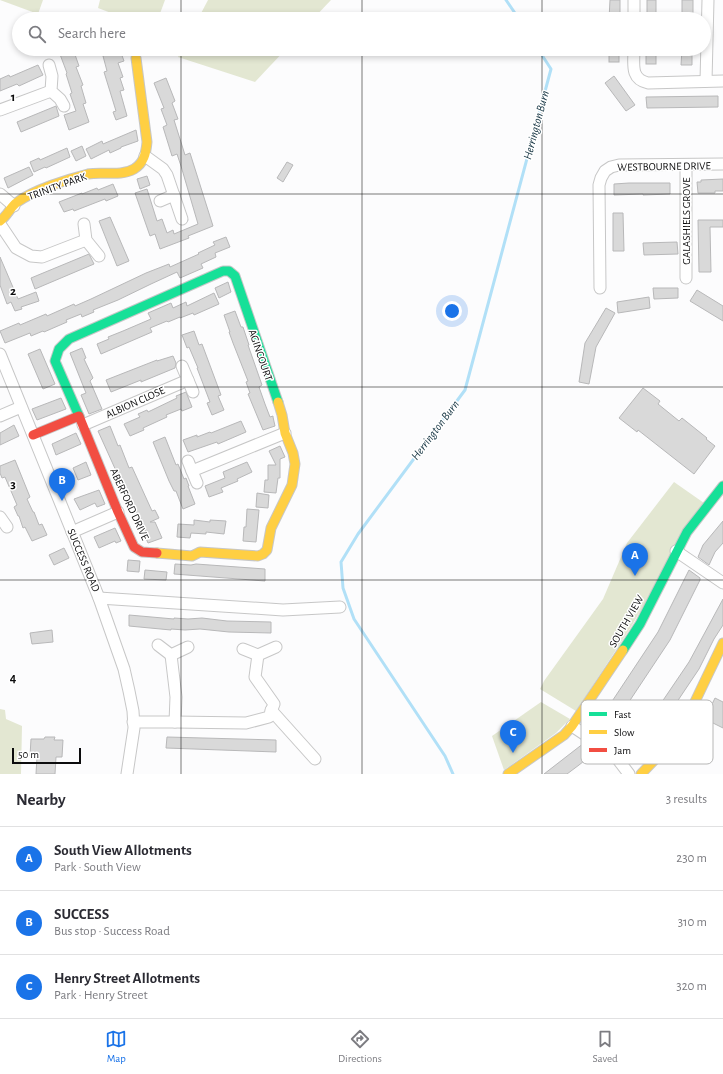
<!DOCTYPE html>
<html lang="en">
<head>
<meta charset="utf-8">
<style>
  body { margin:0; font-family:"Alegreya Sans",sans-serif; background:#f7f7f7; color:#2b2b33 }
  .scale { position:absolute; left:12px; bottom:10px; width:69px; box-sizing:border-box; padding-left:4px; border:2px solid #0c0c0d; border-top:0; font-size:11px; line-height:14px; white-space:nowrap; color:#0c0c0d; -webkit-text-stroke:3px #fff; paint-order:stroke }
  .you { position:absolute; left:452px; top:311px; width:14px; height:14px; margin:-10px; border:3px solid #fff; border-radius:50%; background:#1a73e8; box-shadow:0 0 0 6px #1a73e833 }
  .badge { display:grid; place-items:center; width:26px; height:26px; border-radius:50%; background:#1a73e8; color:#fff; font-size:13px; font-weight:700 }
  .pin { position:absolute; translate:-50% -33px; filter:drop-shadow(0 1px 2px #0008) }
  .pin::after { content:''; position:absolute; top:21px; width:14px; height:12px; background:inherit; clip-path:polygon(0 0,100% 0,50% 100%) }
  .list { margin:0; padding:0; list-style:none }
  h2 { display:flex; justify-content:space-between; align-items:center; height:52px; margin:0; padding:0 16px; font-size:17px }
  h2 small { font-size:13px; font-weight:400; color:#7c7c81 }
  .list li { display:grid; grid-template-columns:26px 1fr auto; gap:12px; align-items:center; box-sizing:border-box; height:64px; padding:0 16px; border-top:1px solid #e1e1e2 }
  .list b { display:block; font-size:15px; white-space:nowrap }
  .list p { margin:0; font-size:13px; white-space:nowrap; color:#7c7c81 }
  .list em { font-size:13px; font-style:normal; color:#7c7c81 }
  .icon { flex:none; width:22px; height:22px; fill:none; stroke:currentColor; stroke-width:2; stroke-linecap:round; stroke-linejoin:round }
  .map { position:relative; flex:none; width:723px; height:774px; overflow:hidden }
  .search { position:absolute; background:#fff; box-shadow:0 2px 6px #0003; left:12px; right:12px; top:12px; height:44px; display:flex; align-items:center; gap:10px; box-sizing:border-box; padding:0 14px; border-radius:22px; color:#7c7c81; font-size:15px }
  .sheet { height:244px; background:#fff }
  nav { display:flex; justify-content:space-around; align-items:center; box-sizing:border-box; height:56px; border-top:1px solid #e1e1e2; background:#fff; font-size:11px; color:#7c7c81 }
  nav a { display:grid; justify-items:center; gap:2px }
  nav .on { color:#1a73e8 }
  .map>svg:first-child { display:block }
</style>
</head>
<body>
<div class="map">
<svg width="723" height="774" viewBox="0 0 723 774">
  <rect width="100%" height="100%" fill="#fcfcfd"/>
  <g fill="#e3e7d2">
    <path d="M0,0h43l-5,14z"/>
    <path d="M100,0h65l-7,19h-31l-29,-11z"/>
    <path d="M208,0h123l-18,19h-115z"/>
    <path d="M182,49h104l-31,33 -77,-25z"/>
    <path d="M674,482l30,21 -73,124 -55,84 -36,-22 4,-8 59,-82 24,-56z"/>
    <path d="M541,702l29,17 -14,14 -52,37 -12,-34z"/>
    <path d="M0,709l5,1 1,9 16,7 -1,48h-21z"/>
  </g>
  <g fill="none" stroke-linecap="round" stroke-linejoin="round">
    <g stroke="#b1e0f7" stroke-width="3">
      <path d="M506,0l13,19"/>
      <path d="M453,774l-8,-18 -91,-137 -11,-31 -2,-26 17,-28 107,-144 86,-321 -13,-20"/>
    </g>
  </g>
  <g fill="#d9d9d9" stroke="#b8b8b9">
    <path d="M610,0h10v19h-11z"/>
    <rect x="647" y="0" width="9" height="19"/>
    <rect x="682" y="0" width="11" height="19"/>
    <path d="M58,49h15l6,17 -3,1 7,18 -2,1 5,17 -3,1 6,18 -20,8 -5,-15 12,-4 -6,-17 2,-1 -6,-19 1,-1z"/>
    <rect x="609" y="49" width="10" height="13"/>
    <rect x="646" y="49" width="10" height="15"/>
    <path d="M682,49h10v16h-11z"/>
    <path d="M120,50l4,11 -6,2 5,14 -3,1 4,12 -4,1 7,25 -11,4 -3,-8 3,-1 -12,-39 3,-1 -4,-15z"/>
    <path d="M38,65l5,10 -24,11 -2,-2 -17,7v-12l9,-4 1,2z"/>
    <path d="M614,76l21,29 -9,6 -21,-28z"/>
    <path d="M166,78l9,23 -3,2 6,16 -4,1 11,35 5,-2 23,73 -25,10 1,2 -29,11 -5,-15 -5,2 -15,-43 12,-4 10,32 5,-2 5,14 6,-3 1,4 24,-10 -17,-58 -4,-12 -5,2 -9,-29 4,-2 -6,-16 3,-1 -10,-25z"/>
    <path d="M718,96v11l-71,1 -1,-11z"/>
    <path d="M56,106l3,10 -38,16 -4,-10z"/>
    <path d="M136,130l2,11 -17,6v1l-11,5 -1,-3 -18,9 -5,-10 16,-8 1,3z"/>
    <path d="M82,146l4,10 -10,5 -5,-10z"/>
    <path d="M67,148l3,9 -24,11 -1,-1 -11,5 -4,-10 9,-4 1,2z"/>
    <path d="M287,162l6,3 -10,17 -6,-4z"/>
    <path d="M29,167l4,8 -25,13 -4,-10z"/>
    <path d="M147,176l3,9 -10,4 -3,-10z"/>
    <path d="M723,179v12h-8v2h-17l-1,-11h4v-2z"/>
    <path d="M629,183h41v11l-27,1v-1l-29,1v-11z"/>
    <path d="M113,184l5,12 -12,5 -1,-2 -31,12 -1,-2 -9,3 -5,-10 23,-9v1l15,-6 1,2z"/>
    <path d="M613,213h10l1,38h-11z"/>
    <path d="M110,217l19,44 -12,5 -18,-45z"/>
    <path d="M698,220h25v7h-13l1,45h-12z"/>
    <path d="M226,237l4,10 -15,6 1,4 -15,7 2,4 -23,10 -3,-6 -26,12 -33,16 -25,10 1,2 -12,5 -1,-3 -15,6 1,2 -23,10 -1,-1 -12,5 -1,-3 -25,10 -5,-12 19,-8 1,2 26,-11 1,2 27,-12 1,2 16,-7 55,-26 23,-9 1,3 29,-13 -1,-1 17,-8 -2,-3z"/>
    <path d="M677,242l1,12 -34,1 -1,-12z"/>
    <path d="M89,254l5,10 -59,25 -4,-11z"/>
    <path d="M0,257l18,42 18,-7 3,9 -18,6 1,2 -7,2 -4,-9 -4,2 -7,-19z"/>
    <path d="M228,282l3,10 -12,6 -4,-10z"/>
    <path d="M653,288h25v10l-24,1z"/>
    <path d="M697,290l26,16v15l-33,-20z"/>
    <path d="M214,293l5,11 -25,11 -1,-2 -13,5v-1l-12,5 -1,-1 -17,7 2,4 -51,22 -4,-10 12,-5 -1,-2 15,-6 28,-12 -3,-6 23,-10 2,5 13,-6 1,4z"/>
    <path d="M649,297l1,11 -32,5 -1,-11z"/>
    <path d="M606,308l9,5 -19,34 -7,37 -10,-2 6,-39z"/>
    <path d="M235,311l6,16h2l6,18h-1l14,40 -3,2 6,17 5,13 3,-1v1l2,9 -12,4 -15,-36 2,-1 -4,-11 2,-1 -15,-38 -4,-11h1l-6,-17z"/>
    <path d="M194,331l5,14 3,-1 19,51 -3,1 6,14 -12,5 -5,-12 3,-1 -13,-34h1l-9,-21 -2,1 -5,-13z"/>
    <path d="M82,348l4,10 -2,1 9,19 -3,3 12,28 -13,5 -8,-19 5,-2 -16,-40z"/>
    <path d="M40,349l15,35 -12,5 -15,-35z"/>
    <path d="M173,356l3,7 -1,5 -34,14v-2l-30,12 -5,-12 51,-20v1z"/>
    <path d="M643,388l17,13 -2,3 21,17 3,-3 25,20 -1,1 9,7 -21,28 -56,-44 -1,2 -18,-14z"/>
    <path d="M186,392l6,15 -10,4 -1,-2 -15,6 1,2 -24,11 1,2 -14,6 -6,-12 16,-7 -2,-3 9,-4 1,2 29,-14 -1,-2z"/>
    <path d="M61,398l5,11 -29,11 -5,-11z"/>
    <path d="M241,421l5,11 -28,12 -1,-2 -29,10 -5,-12 14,-5v2l13,-5 1,1z"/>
    <path d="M14,425l5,11 -19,9v-12z"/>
    <path d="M110,426l8,20 2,-1 9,23 3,-1 20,44 3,-1 4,8 -9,4h5l7,16 -14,5 -4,-9 2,-1 -7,-19 -1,1 -16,-35 -3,2 -2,-9 -19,-42z"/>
    <path d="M76,433l5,11 -25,11 -4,-11z"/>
    <path d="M165,437l11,28 2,-1 6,15 2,-1 3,8h-1l7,18 -12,5 -7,-18h-2l-5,-10 -16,-39z"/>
    <path d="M280,446l5,11 -5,2v19h-2l-2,15 -12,-1 1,-12h3v-15h8l-7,-14z"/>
    <path d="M15,460l15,37 -3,2 6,13h1l5,13 3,-1 5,11 -15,6 -7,-14 -2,1 -4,-12h-1l-4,-9 3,-2 -12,-28 -3,1 -2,-5v-7z"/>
    <path d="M86,462l5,13 -13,5 -5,-12z"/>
    <path d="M247,462l5,10 -15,7 1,2 -17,7 2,4 -14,5 -4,-11 20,-8 -2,-6z"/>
    <path d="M99,490l6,14 -8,3 -2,-4 -15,7 -6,-11z"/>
    <path d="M257,493l12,2 -1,13 -12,-1z"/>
    <path d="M247,509l12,1 -3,32 -13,-1 1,-14h2z"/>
    <path d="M194,520l16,2v-2l16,1 -2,13 -18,-2v2l-15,-1 -1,5 -13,-1 1,-13 16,1z"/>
    <path d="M723,521v22l-8,9 -6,13 -11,-8 5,-12z"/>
    <path d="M115,528l6,13 -5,2 -1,-2 -16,7 -5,-11z"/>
    <path d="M64,548l5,10 -15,7 -5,-10z"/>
    <path d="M128,560l12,1 -1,11 -12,-1z"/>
    <path d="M175,564l16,1 5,-1 69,5v12l-91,-7z"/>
    <path d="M145,570l22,2 -1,8 -22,-1z"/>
    <path d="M689,570l11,8v2l-30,60 -65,98 -12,-8 65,-98z"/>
    <path d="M723,599v26l-9,14 -15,30 -61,91 -10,-8 61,-90z"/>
    <path d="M129,615l45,4v-1l14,1 14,-1 25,3 44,1v11l-42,-1 -29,-3 -15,1 -14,-1v1l-42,-4z"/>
    <path d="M52,630l1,12 -21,2 -2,-11z"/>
    <path d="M715,698l8,4v26l-18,-9z"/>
    <path d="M45,737h10l-1,3h9l-1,17h-6l-1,17h-19l1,-17 -7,-1 1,-17h13z"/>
    <path d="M167,737l109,3v12l-110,-4z"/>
    <path d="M584,743l9,11 -14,11 -12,9h-23z"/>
  </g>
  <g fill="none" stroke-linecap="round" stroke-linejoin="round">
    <g stroke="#c7c7c7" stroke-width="13">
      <g id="street">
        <path d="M634,19v-19"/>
        <path d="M634,49c0,15 -4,30 14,34l75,-2"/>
        <path d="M49,65l3,11 -1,15 9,8 4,7"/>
        <path d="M706,81l2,-81"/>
        <path d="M0,110l51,-19"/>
        <path d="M145,156l18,13 4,6 15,44"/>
        <path d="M0,194l14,12"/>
        <path d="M160,201l14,-6"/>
        <path d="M0,224l16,24 15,8 11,1 44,-17"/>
        <path d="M84,224l2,16 13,16"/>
        <path d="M686,278v-113"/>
        <path d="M600,288l-1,-103 2,-7 4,-7 6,-4 8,-2 104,-1"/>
        <path d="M0,354l99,244 25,71 5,22 4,20 1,17 -7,46"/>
        <path d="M182,366l11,26"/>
        <path d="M0,416l21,-9"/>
        <path d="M83,425l105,-45"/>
        <path d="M188,461l4,10"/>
        <path d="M197,483l-5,-12 93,-38"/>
        <path d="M0,517l7,10"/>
        <path d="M72,532l46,-20"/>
        <path d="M676,551l47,32"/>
        <path d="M99,598l184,12 57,-3"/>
        <path d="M158,645l13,10 17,-8"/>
        <path d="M243,649l15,6 18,-8"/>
        <path d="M171,655l5,42 -1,25"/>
        <path d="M271,710l44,49"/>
        <path d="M133,722h42l71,1 23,-6 5,-13 -19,-27 3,-22"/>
        <path d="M572,726l41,27 16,21"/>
      </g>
    </g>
    <g stroke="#c7c7c7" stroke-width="11">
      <g id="fast">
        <path d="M79,416l-24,-55 4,-12 10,-10 154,-68h6l6,5 43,126"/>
        <path d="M623,650l17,-26 47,-92 36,-46"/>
      </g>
    </g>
    <g stroke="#c7c7c7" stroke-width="11">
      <g id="slow">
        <path d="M0,221c7,-5 10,-13 16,-18 17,-13 52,-24 72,-29 15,-3 32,3 46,-5 10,-6 12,-16 13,-27l-11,-84"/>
        <path d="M157,553l35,3 8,-4 58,4 5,-2 4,-4 4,-22 21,-43 3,-21 -2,-11 -8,-20 -3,-18 -4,-13"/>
        <path d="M508,774l56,-39 8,-9 51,-76"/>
        <path d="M641,774l22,-23 28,-41 32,-67"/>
      </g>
    </g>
    <g stroke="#c7c7c7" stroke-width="11">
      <path id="jam" d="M33,435l46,-19 39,96 16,35 8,5 15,1"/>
    </g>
    <use href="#street" stroke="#fff" stroke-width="11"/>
    <use href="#fast" stroke="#16e098" stroke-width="9"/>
    <use href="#slow" stroke="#ffcf43" stroke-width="9"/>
    <use href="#jam" stroke="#f24e42" stroke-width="9"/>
  </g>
  <path fill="none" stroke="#0c0c0d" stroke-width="1" stroke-opacity="0.55" d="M181,0v19M362,0v19M542,0v19M181,49v725M362,49v725M542,49v725M0,194h723M0,387h723M0,580h723"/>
  <g text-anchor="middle" stroke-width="3" stroke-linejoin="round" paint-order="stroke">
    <g font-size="11" fill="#0c0c0d" stroke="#fff">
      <text transform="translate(664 166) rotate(-1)" y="4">WESTBOURNE DRIVE</text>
      <text transform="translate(57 186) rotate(-20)" y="4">TRINITY PARK</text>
      <text transform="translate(686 221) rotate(-90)" y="4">GALASHIELS GROVE</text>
      <text transform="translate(261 355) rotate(71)" y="4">AGINCOURT</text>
      <text transform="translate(135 402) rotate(-24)" y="4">ALBION CLOSE</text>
      <text transform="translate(130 504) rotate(65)" y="4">ABERFORD DRIVE</text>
      <text transform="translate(84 560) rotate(67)" y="4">SUCCESS ROAD</text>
      <text transform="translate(626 621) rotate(-60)" y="4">SOUTH VIEW</text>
    </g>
    <g font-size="12" font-style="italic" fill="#153442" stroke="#fff">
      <text transform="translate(536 125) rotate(-75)" y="4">Herrington Burn</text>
      <text transform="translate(435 430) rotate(-53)" y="4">Herrington Burn</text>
    </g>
  </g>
  <rect x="581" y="700" width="132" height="64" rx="6" fill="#fff" stroke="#b6b6b6" stroke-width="1"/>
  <rect x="589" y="712" width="18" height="4" fill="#16e098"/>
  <rect x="589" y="730" width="18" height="4" fill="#ffcf43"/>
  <rect x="589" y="748" width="18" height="4" fill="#f24e42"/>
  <g font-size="11" fill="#0c0c0d">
    <text x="614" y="718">Fast</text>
    <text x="614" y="736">Slow</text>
    <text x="614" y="754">Jam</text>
  </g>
  <g font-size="13" text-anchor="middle" font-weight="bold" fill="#0c0c0d" stroke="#fff" stroke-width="3" stroke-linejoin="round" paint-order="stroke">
    <text x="13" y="101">1</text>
    <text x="13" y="295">2</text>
    <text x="13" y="488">3</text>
    <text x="13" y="682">4</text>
  </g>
</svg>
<div class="scale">50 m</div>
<div class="you"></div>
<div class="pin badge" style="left:635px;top:576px">A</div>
<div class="pin badge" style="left:62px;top:501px">B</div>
<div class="pin badge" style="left:513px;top:753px">C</div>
<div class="search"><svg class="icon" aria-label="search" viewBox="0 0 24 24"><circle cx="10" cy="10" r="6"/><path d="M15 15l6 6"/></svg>Search here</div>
</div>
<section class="sheet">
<h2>Nearby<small>3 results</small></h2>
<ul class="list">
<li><span class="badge">A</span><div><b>South View Allotments</b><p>Park · South View</p></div><em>230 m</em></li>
<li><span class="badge">B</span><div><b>SUCCESS</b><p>Bus stop · Success Road</p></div><em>310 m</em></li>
<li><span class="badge">C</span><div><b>Henry Street Allotments</b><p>Park · Henry Street</p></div><em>320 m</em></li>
</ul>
</section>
<nav>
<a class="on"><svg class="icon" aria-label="map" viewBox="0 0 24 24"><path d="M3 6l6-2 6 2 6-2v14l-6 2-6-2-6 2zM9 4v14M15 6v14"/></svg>Map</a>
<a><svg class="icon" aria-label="directions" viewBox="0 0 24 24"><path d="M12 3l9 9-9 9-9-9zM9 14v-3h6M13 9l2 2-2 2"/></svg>Directions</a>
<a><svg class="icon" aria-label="saved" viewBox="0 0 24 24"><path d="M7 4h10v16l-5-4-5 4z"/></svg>Saved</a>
</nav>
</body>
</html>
